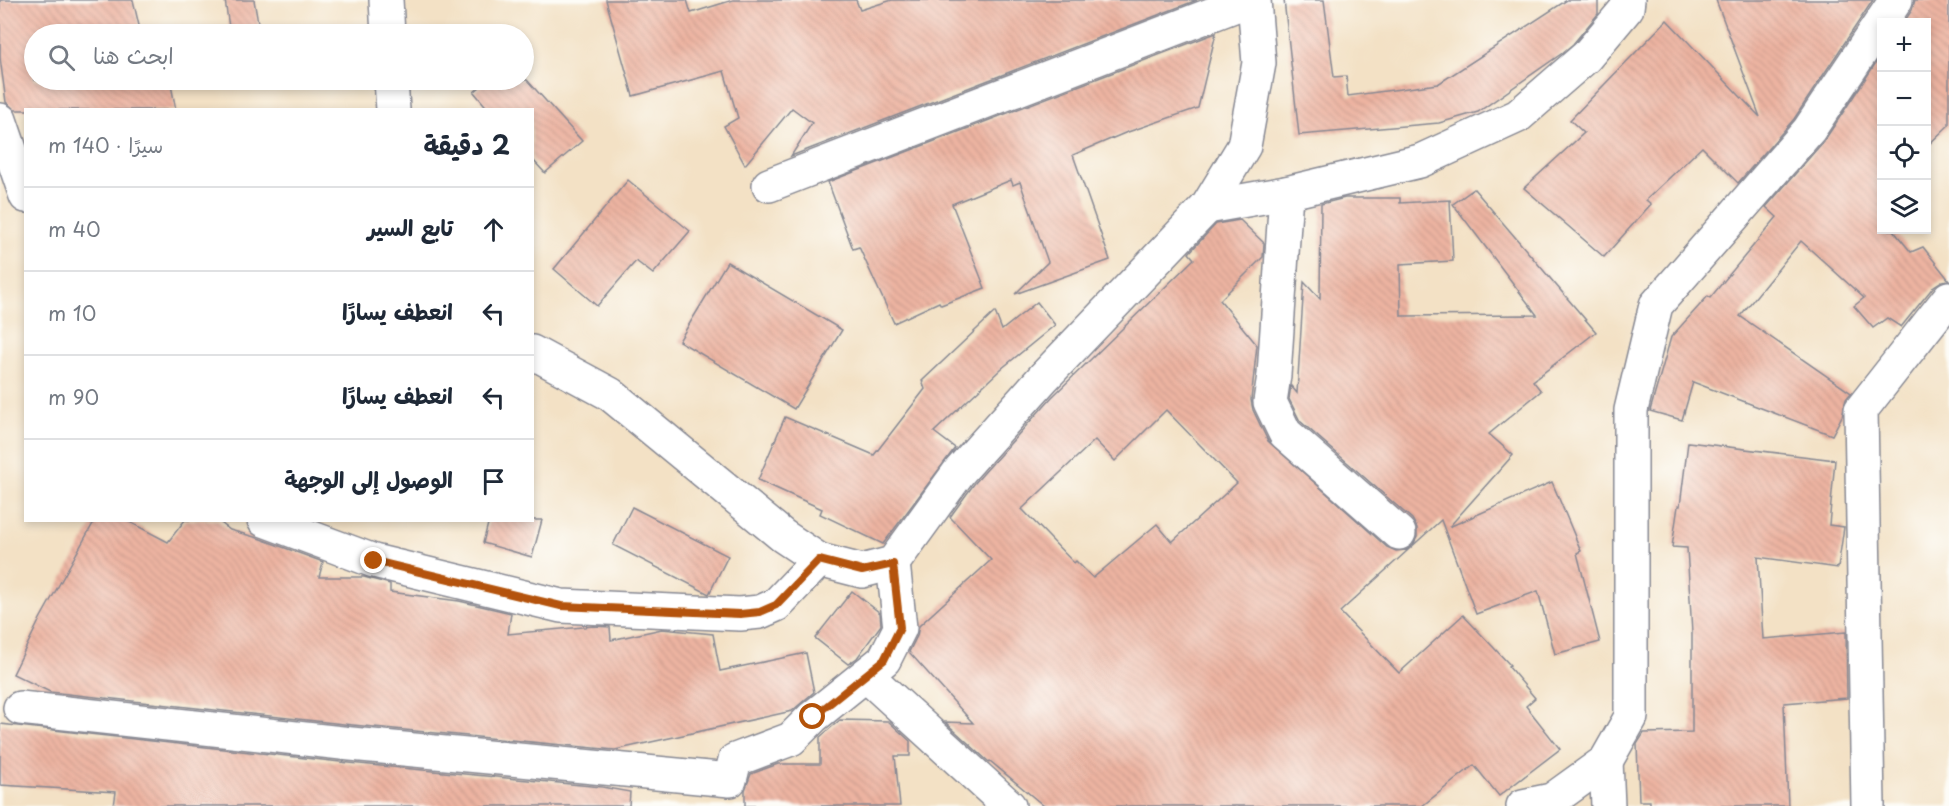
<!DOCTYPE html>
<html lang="ar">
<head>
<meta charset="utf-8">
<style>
  body { margin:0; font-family:"Playpen Sans","Playpen Sans Arabic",sans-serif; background:#f6f6f7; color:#1f2937; direction:rtl }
  .controls { position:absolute; right:18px; top:18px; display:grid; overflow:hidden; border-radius:0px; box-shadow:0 3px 9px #0003 }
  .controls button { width:54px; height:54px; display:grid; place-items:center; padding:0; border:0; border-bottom:2px solid #e0e1e3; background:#fff; color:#1f2937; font:30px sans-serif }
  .stop { position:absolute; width:18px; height:18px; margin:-14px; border:4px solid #b45309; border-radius:50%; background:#fff }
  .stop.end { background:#b45309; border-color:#fff; box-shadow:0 2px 6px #0008 }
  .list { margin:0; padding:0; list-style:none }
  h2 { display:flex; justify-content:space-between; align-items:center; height:78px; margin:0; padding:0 24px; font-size:26px }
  h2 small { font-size:20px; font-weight:400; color:#747a83 }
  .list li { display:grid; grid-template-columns:39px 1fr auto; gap:18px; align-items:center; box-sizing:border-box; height:84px; padding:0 24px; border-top:2px solid #e0e1e3 }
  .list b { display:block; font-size:22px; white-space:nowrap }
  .list em { font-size:20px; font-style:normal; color:#747a83 }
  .icon { flex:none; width:33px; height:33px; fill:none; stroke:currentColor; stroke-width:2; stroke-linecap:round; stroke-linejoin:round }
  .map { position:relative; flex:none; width:1949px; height:806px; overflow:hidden; direction:ltr }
  .search { position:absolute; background:#fff; box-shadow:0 3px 9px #0003; left:24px; top:24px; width:510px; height:66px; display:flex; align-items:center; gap:15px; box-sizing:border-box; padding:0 21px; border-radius:33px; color:#747a83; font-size:22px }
  .panel { position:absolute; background:#fff; box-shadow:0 3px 9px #0003; left:24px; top:108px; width:510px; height:414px; border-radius:0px; direction:rtl }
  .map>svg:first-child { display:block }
</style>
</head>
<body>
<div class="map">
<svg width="1949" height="806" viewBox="0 0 1949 806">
  <defs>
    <pattern id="building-back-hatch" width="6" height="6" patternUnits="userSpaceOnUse" patternTransform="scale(1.5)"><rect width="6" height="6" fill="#edb4a1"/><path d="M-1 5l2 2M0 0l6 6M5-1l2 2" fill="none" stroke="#cb9b8d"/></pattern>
  </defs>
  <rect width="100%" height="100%" fill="#fdfcf7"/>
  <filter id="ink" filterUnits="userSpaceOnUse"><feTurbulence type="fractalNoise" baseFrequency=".0167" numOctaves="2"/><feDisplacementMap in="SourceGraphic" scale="12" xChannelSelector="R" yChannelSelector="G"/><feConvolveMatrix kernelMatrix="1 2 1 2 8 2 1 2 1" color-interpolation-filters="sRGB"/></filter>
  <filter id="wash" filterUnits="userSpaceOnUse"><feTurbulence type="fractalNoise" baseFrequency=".008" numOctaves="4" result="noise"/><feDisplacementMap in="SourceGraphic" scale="24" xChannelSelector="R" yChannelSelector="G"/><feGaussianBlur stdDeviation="1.35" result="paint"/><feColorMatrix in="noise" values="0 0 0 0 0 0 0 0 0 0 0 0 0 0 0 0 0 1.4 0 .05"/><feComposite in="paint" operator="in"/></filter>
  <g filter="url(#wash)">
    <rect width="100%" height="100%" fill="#f3e1c5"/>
    <g id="blocks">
      <g fill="url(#building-back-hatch)" fill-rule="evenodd">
        <path d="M0,0h133l8,34h-107v46h136l6,30h-161l-9,-8 -6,-44z"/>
        <path d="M225,0h29l6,34h-30z"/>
        <path d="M606,0h81l4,13 42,-13h123l4,10 32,-10h305l-406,156 21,-33 -20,-15 -47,57 -21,-39 14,-8 -14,-47 -91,25z"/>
        <path d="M1284,0h40l10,77 12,-1 2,20 90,-12 129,-84h31v14l-25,30 -12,10 -83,58 -39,11 -140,12z"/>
        <path d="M1716,0h157l-79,119 -56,64 -36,-36 -56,53 5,4 -47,53 -80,-69 60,-55 -14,-13 97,-100 93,97z"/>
        <path d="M1915,0h34v125l-23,22v-125h-22l8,-12z"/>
        <path d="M1216,33l-18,75 -73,25 -52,22 37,105 -95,34 33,-32 -28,-80 -7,3 -2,-5 -59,24 33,84 -44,17 -2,-3 -45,21 -35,-76 -6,2 -25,-67z"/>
        <path d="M1881,55v175h12l18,22 12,-5 26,33 -7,1 -8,5 -33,41 -14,-9 -14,10 -19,-22 10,-8 -63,-57 -61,75 111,77 -5,6 -4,17 -10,19 -139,-53 -11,38 -32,-9 21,-74 37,-41 2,2 67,-81 -11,-10 58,-66z"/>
        <path d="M488,80h39l55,61 -37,32 -13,-14v-49h-43l-15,-18z"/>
        <path d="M628,180l62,51 -37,43 -17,-13 -39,45 -43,-37z"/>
        <path d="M1474,189l122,143 -63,49 8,10 -52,43 24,21 -64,72 103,-45 29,69 -4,2 23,89 -45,12 -17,-63 -62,23 -35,-94 -101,92 59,61 64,-58 47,50 -2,1 27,32 -9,8 34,43 -61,47 -25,-31 -52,41h-378l-54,-45 -1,1 -44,-40 28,1 -64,-71 8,-16 2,-10 72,-66 -41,-43 24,-33 78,-87 142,-138 -5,-6 27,-29 24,-4 24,23 -1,14 -43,43 37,45 -6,55 2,10 15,31 119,106 9,4 10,-1 7,-5 4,-8v-9l-5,-9 -112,-98 -11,-22 2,-13 6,7 7,-111 16,17 1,-95 24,-6h55v5l50,-3 3,61 -53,3 1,52 136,-1 -84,-111zM1166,410l71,73 -65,59 -15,-18 -64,54 -17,-17 -2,2 -52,-54 73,-69 20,21z"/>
        <path d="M727,262l115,68 -48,79 -115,-68z"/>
        <path d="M1037,302l18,23 -54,44 -67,63 21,16 -72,96 -63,-30 2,-5 -64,-29 27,-63 89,38 51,-66 -3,-8 73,-69 7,18z"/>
        <path d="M1688,442l147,18 -6,65 15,2 -6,41 -80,-11 5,82 83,-7 1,66 -63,5 4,103h-138v-5h-11l-2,-57 7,-11 48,-1v-99l-5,-85 -15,-1 6,-41h2z"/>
        <path d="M632,507l96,49 -19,38 -96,-49z"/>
        <path d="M95,520h31l42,22 17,-22h32l13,10 28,8 65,24 -4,15h45l26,7v8l69,9 52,12 -3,21 86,-8 16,1 1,13 51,-11 51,5 7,37 86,-18 8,39 -22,19 -177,39 -262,-25 -303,-33 -37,-18 27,-55z"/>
        <path d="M489,520h53l-10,37 -49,-14z"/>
        <path d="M852,591l28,22 1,12 -24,33 -9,6 -33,-26z"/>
        <path d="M840,720l48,1 22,20v15h-15l5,50h-155v-16l6,-16 27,-10h42v-27z"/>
        <path d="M0,724l349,39 253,24 28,5 -1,14h-515l2,-14 -116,-7z"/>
      </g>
    </g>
  </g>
  <g filter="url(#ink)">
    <use href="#blocks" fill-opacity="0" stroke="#878892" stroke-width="1.5"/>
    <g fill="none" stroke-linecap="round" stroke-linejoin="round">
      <g stroke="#878892" stroke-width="36">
        <g id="street">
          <path d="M386,0l2,34"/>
          <path d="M391,80l2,30"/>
          <path d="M0,120l26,76"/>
          <path d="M769,185l480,-185"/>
          <path d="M1286,193l-12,182 -4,27 15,31 114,100"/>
          <path d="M1207,207l79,-14 134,-32 98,-45 68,-59 41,-49 1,-8"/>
          <path d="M532,352l78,42 173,142 36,24 43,11 31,-8 66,-91 85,-95 163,-170 37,-61 15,-83 -5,-63"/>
          <path d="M264,520l110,41 187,45 179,8 20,-2 16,-7 43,-45"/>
          <path d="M866,675l143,131"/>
          <path d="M20,708l331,36 379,36 5,-20 56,-21 22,-22 71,-57 16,-32 -7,-65"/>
          <path d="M1606,761l2,45"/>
          <path d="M1523,806l29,-6 54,-39 25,-44v-307l25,-105 153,-175 87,-130"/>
          <path d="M1868,806l-7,-396 88,-112"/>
        </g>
      </g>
      <use href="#street" stroke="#fff" stroke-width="33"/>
    </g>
  </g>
  <g fill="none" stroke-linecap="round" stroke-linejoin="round" filter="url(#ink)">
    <path stroke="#b45309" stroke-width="8" d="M374,561l187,45 179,8 20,-2 16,-7 43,-45 43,11 31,-7 7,64 -16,32 -71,57"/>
  </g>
</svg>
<div class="controls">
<button>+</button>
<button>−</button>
<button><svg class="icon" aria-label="locate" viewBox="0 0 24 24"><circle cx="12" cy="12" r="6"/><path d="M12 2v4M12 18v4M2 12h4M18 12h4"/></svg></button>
<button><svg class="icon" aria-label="layers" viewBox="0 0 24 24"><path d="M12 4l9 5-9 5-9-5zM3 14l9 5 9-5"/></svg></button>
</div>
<div class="stop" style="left:813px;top:717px"></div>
<div class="stop end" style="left:374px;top:561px"></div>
<div class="search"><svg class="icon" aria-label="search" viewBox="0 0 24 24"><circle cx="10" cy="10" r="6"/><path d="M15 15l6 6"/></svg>ابحث هنا</div>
<section class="panel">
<h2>2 دقيقة<small>سيرًا · 140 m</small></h2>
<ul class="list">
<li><svg class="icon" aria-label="ahead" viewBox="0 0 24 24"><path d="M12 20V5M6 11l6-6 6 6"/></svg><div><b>تابع السير</b></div><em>40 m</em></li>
<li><svg class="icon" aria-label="left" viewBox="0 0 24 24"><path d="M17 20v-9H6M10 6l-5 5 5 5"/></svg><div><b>انعطف يسارًا</b></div><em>10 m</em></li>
<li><svg class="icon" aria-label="left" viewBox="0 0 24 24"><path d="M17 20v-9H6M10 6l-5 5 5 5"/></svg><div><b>انعطف يسارًا</b></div><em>90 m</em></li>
<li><svg class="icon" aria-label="arrive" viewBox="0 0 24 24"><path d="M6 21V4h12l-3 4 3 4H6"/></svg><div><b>الوصول إلى الوجهة</b></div></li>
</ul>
</section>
</div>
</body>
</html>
